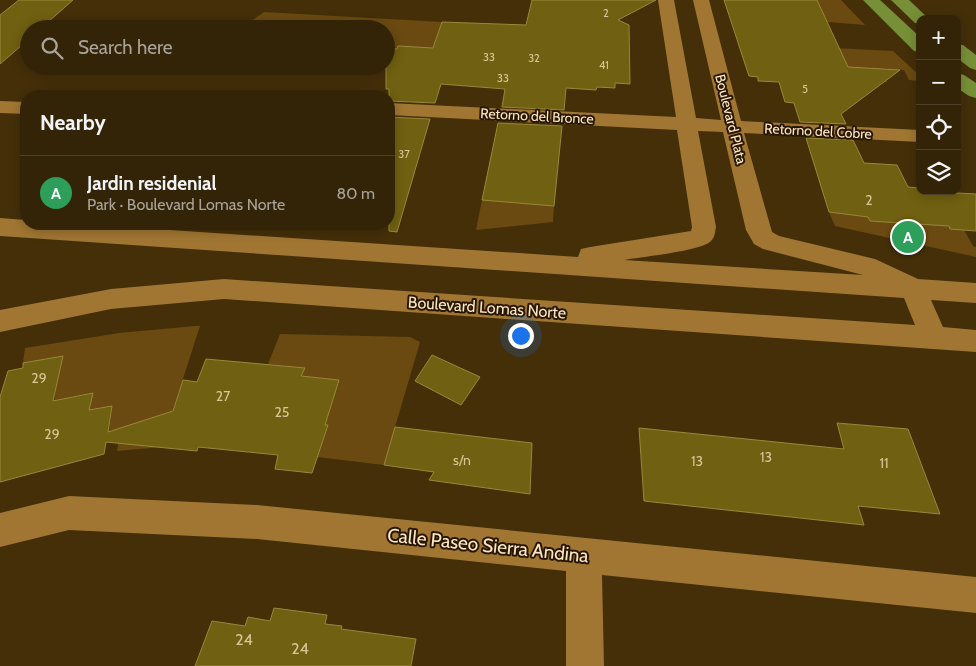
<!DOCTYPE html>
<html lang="en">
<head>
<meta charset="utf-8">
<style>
  body { margin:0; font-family:Cabin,sans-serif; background:#3b2b11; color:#f1f3f6 }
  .controls { position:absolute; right:15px; top:15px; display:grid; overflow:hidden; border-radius:10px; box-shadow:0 2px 12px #0003 }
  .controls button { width:45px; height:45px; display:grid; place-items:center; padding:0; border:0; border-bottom:1px solid #4e4028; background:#332307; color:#f1f3f6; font:25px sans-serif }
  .you { position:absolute; left:520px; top:335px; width:18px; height:18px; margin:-12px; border:4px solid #fff; border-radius:50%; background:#1a73e8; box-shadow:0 0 0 8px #1a73e833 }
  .badge { display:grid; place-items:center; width:32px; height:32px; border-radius:50%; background:#8bbafc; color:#fff; font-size:16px; font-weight:700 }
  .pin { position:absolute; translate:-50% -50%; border:2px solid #fff; box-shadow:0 1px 5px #0006 }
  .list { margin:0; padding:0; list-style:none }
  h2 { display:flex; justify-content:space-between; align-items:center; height:65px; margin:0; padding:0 20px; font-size:21px }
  h2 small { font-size:16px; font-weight:400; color:#a9a49b }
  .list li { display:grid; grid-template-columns:32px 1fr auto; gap:15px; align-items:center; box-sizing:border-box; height:75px; padding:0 20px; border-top:1px solid #4e4028 }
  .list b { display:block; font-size:19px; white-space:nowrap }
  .list p { margin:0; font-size:16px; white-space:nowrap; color:#a9a49b }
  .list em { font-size:16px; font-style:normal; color:#a9a49b }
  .icon { flex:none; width:28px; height:28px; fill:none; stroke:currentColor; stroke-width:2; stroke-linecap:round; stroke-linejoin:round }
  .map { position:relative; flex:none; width:976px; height:666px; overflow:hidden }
  .search { position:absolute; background:#332307; box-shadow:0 2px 12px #0003; left:20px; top:20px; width:375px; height:55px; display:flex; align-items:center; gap:12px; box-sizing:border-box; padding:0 18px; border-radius:28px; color:#a9a49b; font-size:19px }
  .panel { position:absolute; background:#332307; box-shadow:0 2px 12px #0003; left:20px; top:90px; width:375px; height:140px; border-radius:20px }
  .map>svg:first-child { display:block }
</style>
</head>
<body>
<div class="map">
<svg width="976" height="666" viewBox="0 0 976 666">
  <rect width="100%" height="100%" fill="#442f09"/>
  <g fill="#6a4a10">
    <path d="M817,0h24l24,25 -38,-3z"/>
    <path d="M264,12l178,10 -9,27 -35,-3 -1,3 -11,-1v-19h-146z"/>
    <path d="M738,43l155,8 27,25v5l-11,-1 -5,-10 -23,-1 6,13 -91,-14 -51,-3z"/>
    <path d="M482,200l72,6 -1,16 -77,8z"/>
    <path d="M829,212l39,5 2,4 76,1 4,7 14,1 9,16 3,1v10l-141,-31z"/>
    <path d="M195,326h5l-39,121 -44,4 4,-23 -12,3 3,-24 -23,3 3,-17 -21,4 -4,13 -14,3 3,-26 7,-30 -40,6 2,-15 94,-15z"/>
    <path d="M280,334l130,3 10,5 -36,123 -67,-8 11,-31 -17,-4 6,-19 14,3 8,-26 -38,-4 3,-8 -36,-4z"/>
  </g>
  <g fill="#706011" stroke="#99883a">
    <path d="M19,0h54l-33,29h-11v10l-29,25v-49z"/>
    <path d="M532,0h124l-38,20 11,5 1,59 -15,-1v5l-18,-1 -1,3 -30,-2 -2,22 -62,-3 3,-18 -64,-5 -6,19 -46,-2v-12h-3v-41l11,1 1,-3 35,2 9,-26 84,3z"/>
    <path d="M724,0h93l31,67 52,3 -59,44 5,10 -46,-2 -6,-19 -9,-1 -6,-20 -21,-1v-4l-9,-1z"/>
    <path d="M389,117l41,2 -33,113 -8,-1z"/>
    <path d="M498,123l64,3 -8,80 -72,-6z"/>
    <path d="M806,138l47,2 11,23 33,2 11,22 12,1v3l56,3v37l-26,-2 -1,-3 -79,-5 -2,-4 -39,-5z"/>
    <path d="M432,355l48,22 -19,28 -46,-24z"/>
    <path d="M63,356l-10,45 40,-8 -4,17 23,-4 -4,26 65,-21 10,-31 14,2 9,-23 99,9 -4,8 38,4 -14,45h3l-16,48 -37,-4 3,-14 -80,-8 -1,4 -91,-9 -2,12 -104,28v-85l8,-26 15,-3v-5z"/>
    <path d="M837,423l71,6 32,85 -82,-8 6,19 -220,-24 -5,-73 205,21z"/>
    <path d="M395,427l137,16 -2,51 -101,-14 5,-8 -50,-7z"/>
    <path d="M274,608l53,7 -2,9 17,2 -1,3 75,10 -5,27h-216l17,-45 33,5 3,-9 22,4z"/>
  </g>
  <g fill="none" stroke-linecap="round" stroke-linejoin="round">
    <g fill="#a07632" fill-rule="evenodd">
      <path d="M658,0h16l22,118 25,2 -28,-120h16l32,121 179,9v12l-176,-9 28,99 7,4 96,23 43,20 58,4v20l-45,-3 12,27 33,3v22l-752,-53 -113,10 -111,23v-22l111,-21 113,-10 691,46 -11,-27 -904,-62v-18l26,2v4h54l498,33 3,-8 9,-2 101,-16 1,-4 -15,-97 -288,-15v-12l287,14zM698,131l25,1 23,98 8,14 9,5 100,26 -239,-15c16,-3 78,-9 87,-19 4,-4 4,-9 5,-14z"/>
      <path d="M0,101l26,1v12l-26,-1z"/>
      <path d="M69,496l188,9 719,72v36l-374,-38 2,91h-38v-95l-309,-32 -188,-9 -69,17v-34z"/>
    </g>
    <g fill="#779037" fill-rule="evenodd">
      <path d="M863,0h17l40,37v15l-6,-1z"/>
      <path d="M891,0h18l20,19h-9v5l-5,-1z"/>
      <path d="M957,44l6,1 13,10v15l-6,-2 -13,-10z"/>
      <path d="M957,73l7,2 12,8v15l-7,-2 -12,-8z"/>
    </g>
  </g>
  <g text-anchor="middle" stroke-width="4" stroke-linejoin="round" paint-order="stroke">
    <g font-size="11" fill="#dac498">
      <text x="606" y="17">2</text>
      <text x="489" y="61">33</text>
      <text x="534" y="62">32</text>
      <text x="604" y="69">41</text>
      <text x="503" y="82">33</text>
      <text x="805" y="93">5</text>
      <text x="404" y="158">37</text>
    </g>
    <g font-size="14" fill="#fde6c5" stroke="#281700">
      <text transform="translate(537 116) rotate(3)" y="5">Retorno del Bronce</text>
      <text transform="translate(731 119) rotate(76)" y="5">Boulevard Plata</text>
      <text transform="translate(818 131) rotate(3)" y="5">Retorno del Cobre</text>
    </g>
    <g font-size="14" fill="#dac498">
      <text x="869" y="205">2</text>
      <text x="39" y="383">29</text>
      <text x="223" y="401">27</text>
      <text x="282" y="417">25</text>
      <text x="52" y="439">29</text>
      <text x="766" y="462">13</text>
      <text x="462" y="465">s/n</text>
      <text x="697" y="466">13</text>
      <text x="884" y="468">11</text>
    </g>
    <g font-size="16" fill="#fde6c5" stroke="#281700">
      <text transform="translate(487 307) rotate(4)" y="6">Boulevard Lomas Norte</text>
    </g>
    <g font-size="16" fill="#dac498">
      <text x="244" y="645">24</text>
      <text x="300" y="654">24</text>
    </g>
    <g font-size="19" fill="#fde6c5" stroke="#281700">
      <text transform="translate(488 545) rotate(6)" y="7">Calle Paseo Sierra Andina</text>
    </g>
  </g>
</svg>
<div class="controls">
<button>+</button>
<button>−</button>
<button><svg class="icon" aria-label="locate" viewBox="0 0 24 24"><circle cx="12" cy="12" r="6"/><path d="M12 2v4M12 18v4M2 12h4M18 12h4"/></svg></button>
<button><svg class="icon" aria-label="layers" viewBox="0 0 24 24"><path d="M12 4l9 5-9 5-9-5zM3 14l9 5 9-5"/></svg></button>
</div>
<div class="you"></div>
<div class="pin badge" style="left:908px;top:237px;background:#2e9e5b">A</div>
<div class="search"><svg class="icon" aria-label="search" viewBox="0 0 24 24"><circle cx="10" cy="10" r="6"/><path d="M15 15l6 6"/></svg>Search here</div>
<section class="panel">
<h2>Nearby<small></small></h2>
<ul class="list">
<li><span class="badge" style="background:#2e9e5b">A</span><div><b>Jardin residenial</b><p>Park · Boulevard Lomas Norte</p></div><em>80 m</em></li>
</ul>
</section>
</div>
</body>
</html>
